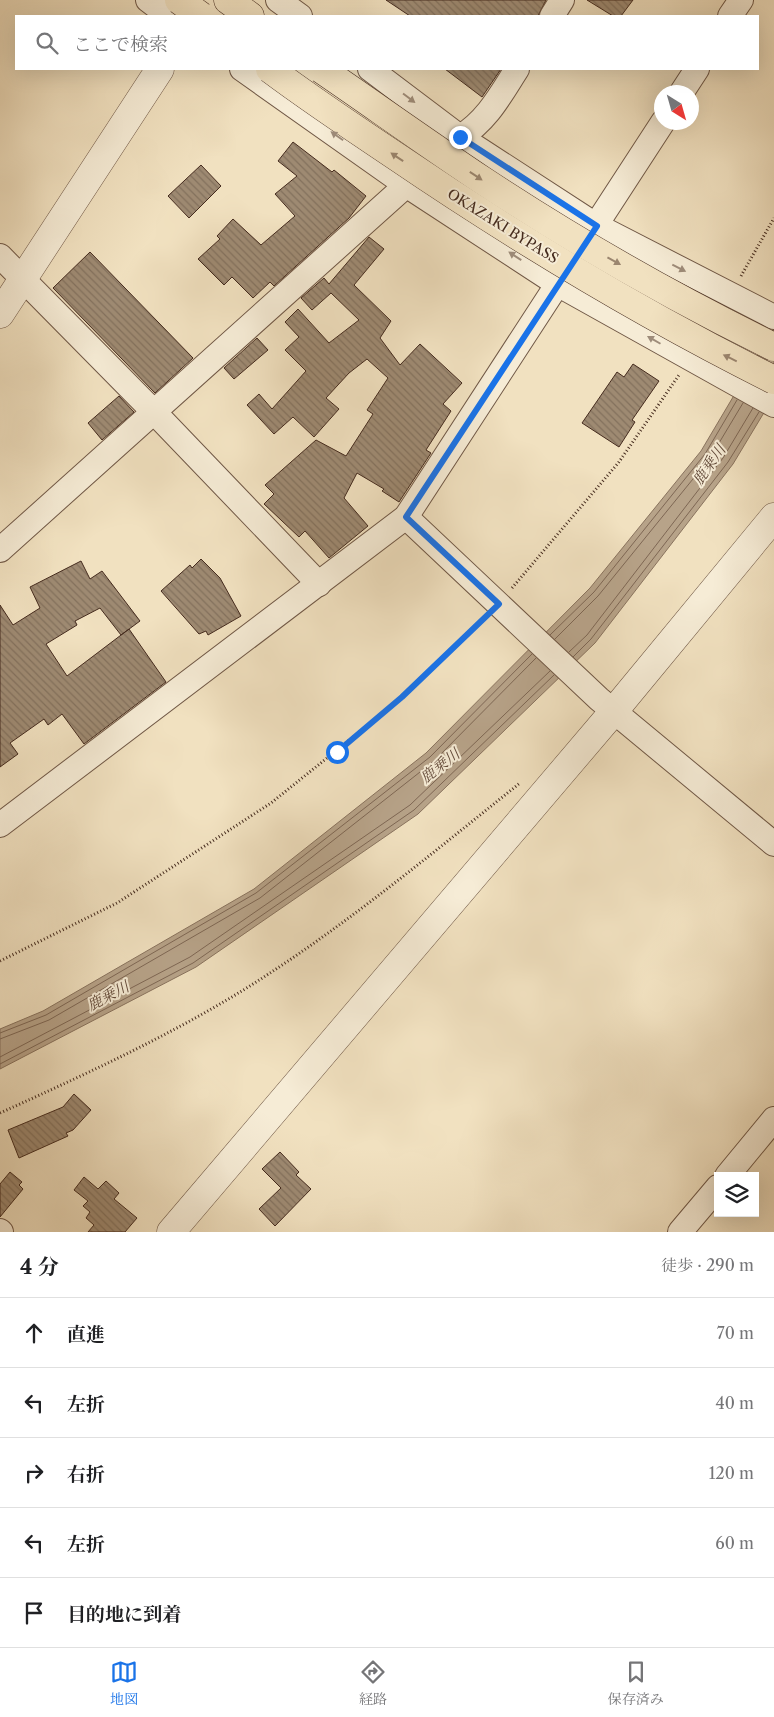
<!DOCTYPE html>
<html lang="ja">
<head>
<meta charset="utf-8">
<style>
  body { margin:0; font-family:"Libre Caslon Text","Noto Serif JP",serif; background:#f6f6f6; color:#202124 }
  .controls { position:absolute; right:15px; bottom:15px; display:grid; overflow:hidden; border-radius:0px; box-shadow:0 5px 20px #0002 }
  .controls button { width:45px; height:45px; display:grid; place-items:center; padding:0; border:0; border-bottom:1px solid #e0e0e0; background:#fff; color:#202124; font:25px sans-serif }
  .compass { position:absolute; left:654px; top:85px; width:45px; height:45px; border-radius:50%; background:#fff; box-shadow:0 5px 20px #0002; rotate:143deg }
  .stop { position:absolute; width:15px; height:15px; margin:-11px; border:4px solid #1a73e8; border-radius:50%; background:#fff }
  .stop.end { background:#1a73e8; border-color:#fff; box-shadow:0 1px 5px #0008 }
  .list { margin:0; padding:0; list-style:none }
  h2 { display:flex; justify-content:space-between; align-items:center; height:65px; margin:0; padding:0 20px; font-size:21px }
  h2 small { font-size:16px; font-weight:400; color:#757577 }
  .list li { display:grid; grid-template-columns:32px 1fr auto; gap:15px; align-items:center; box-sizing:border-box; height:70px; padding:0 20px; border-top:1px solid #e0e0e0 }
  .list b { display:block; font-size:19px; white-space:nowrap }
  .list em { font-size:16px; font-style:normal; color:#757577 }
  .icon { flex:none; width:28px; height:28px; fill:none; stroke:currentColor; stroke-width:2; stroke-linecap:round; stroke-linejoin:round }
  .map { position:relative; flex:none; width:774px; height:1232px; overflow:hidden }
  .search { position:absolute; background:#fff; box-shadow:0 5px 20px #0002; left:15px; right:15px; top:15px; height:55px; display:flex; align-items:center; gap:12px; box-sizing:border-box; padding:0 18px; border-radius:0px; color:#757577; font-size:19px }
  .sheet { height:415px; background:#fff }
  nav { display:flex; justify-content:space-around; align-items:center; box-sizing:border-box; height:70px; border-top:1px solid #e0e0e0; background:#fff; font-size:14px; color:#757577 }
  nav a { display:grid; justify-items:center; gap:2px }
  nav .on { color:#1a73e8 }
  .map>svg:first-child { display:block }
</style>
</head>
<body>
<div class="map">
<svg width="774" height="1232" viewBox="0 0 774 1232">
  <defs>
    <pattern id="building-back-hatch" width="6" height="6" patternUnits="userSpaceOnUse" patternTransform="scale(1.25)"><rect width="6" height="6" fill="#9e8a72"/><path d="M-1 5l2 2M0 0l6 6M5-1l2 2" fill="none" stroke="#83715d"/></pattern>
  </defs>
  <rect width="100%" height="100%" fill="#f1e1c0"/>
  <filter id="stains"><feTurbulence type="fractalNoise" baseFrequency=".004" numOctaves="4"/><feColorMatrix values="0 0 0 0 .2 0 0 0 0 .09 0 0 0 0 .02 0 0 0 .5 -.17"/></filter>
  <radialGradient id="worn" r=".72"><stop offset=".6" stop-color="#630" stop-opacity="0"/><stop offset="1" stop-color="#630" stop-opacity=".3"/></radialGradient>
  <path fill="#b7a389" stroke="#89735e" d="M774,328v68l-41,68 -138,179 -177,171 -222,153 -196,102v-40l43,-18 211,-122 172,-136 164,-165 111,-137z"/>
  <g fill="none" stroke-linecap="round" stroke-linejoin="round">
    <g stroke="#7e6754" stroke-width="1">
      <path d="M550,635l44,-43 111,-138 32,-54"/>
      <path d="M555,639l43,-43 112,-138 33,-55"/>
      <path d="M569,652l18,-17 136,-177 30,-50"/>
      <path d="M573,657l18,-18 137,-177 31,-50"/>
      <path d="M0,1033l46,-18 210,-122 174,-136 102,-103"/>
      <path d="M0,1039l49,-19 211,-122 174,-137 102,-103"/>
      <path d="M0,1057l190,-100 220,-152 140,-134"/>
      <path d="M0,1064l193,-101 221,-153 140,-135"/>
    </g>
  </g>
  <g fill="url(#building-back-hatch)" stroke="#452b1e">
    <path d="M386,0h160l-8,16h-128z"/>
    <path d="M587,0h46l-12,16h-8z"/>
    <path d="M445,69h56l-19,28z"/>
    <path d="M293,142l39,30 2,-2 32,26 -17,22 -75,68 -4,-4 -17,16 -21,-21 -8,8 -26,-26 22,-20 -3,-3 16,-17 28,26 34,-29 -20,-22 22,-18 -19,-15z"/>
    <path d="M201,165l20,21 -32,32 -21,-22z"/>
    <path d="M369,237l15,12 -30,36 37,36 -11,17 20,27 20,-21 42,39 -19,21 8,7 -25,39 5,3 -32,49 -17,-11 2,-2 -27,-16 -13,25 24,28 -39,32 -24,-27 -6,6 -35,-33 10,-10 -9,-9 51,-45 30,16 27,-42 -6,-4 21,-32 -21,-19 -18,14 -23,25 13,11 -25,28 -21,-20 -19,17 -27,-29 12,-11 13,15 34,-38 -21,-21 14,-13 -14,-15 13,-13 31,34 30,-23 -28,-27 -19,17 -11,-12 23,-20 5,6z"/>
    <path d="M90,252l103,106 -38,35 -102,-105z"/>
    <path d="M257,338l11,12 -34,29 -10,-11z"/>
    <path d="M633,364l26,17 -27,39 3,2 -16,25 -37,-24 35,-51 7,5z"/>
    <path d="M119,396l15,16 -32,28 -14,-17z"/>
    <path d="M201,559l19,19 21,38 -33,19 -2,-4 -7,3 -38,-43 29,-26 2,3z"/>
    <path d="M81,561l9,18 12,-8 38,50 -19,14 -21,-27 -25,13 2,4 -31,19 21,32 62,-47 37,53 -82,62 -22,-30 -14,11 -4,-6 -34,24 8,11 -18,13v-162l13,20 27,-17 -10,-21z"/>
    <path d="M74,1094l17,16 -18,20 -7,3 2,3 -49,22 -11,-28 55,-23z"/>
    <path d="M280,1152l19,20 -3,3 15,14 -36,37 -16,-17 22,-21 -19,-19z"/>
    <path d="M10,1172l12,10 -3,3 4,4 -23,28v-33z"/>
    <path d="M84,1177l14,12 8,-8 13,12 -5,6 23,19 -12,14h-37l6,-7 -8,-7 4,-6 -7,-6 5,-5 -14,-11z"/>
  </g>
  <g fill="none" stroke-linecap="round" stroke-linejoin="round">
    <g stroke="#705846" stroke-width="26">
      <g id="minor">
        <path d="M148,0l21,16"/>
        <path d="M278,0l22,16"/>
        <path d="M552,16l10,-16"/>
        <path d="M730,16l11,-16"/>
        <path d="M242,69l164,116 153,100 215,120"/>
        <path d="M370,69l90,68 137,89 177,91"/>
        <path d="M682,92l15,-23"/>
        <path d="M0,256l155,157 164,171"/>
        <path d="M406,517l193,182 175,145"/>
        <path d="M0,550l460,-413c27,-16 41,-43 57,-68"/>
        <path d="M0,825l406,-308 257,-395"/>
        <path d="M727,1176l47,-57"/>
        <path d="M0,1231l1,1"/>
        <path d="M680,1232l38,-45"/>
      </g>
    </g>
    <g stroke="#705846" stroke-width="29">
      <g id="tertiary">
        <path d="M0,314l160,-245"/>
        <path d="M171,1232l443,-521 160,-194"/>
      </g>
    </g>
    <g stroke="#452b1e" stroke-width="29">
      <path id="trunk" d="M228,0l22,16"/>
    </g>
    <g stroke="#452b1e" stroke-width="3" stroke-dasharray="1 2.5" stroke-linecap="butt">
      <path d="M741,276l33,-58"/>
      <path d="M512,588l107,-126 60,-87"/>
      <path d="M0,961l117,-58 154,-100 132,-106 81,-79"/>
      <path d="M0,1113c84,-38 167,-76 245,-124 98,-61 186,-135 275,-206"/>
    </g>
    <use href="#minor" stroke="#f6ecd6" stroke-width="24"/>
    <use href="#tertiary" stroke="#f6ecd6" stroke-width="28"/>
    <use href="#trunk" stroke="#f1e1c0" stroke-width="28"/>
    <g stroke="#452b1e" stroke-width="29" stroke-linecap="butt">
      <g id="trunk-bridge">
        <path d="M179,0l22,16"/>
        <path d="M270,69c40,30 82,58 124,86 122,83 248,159 380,225"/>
        <path d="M321,69c54,37 107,75 161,111 94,62 192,118 292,167"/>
      </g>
    </g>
    <use href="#trunk-bridge" stroke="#f1e1c0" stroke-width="28"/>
  </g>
  <defs><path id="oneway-solid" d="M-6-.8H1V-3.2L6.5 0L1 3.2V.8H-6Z" transform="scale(1.25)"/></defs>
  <g fill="#9e8c7a">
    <use href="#oneway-solid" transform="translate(409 98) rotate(37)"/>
    <use href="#oneway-solid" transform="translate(337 136) rotate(-145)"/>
    <use href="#oneway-solid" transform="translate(515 256) rotate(-147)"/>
    <use href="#oneway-solid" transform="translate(679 268) rotate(27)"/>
    <use href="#oneway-solid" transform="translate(654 340) rotate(-150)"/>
  </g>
  <g fill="#9b866f">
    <use href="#oneway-solid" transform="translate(397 157) rotate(-146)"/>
    <use href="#oneway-solid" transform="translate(476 176) rotate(34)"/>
    <use href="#oneway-solid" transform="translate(614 261) rotate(29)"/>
    <use href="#oneway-solid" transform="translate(730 358) rotate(-154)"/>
  </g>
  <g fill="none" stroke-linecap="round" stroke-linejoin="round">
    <path stroke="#1a73e8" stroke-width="6" d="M337,752l65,-55 97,-93 -93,-87 191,-291 -137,-89"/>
  </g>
  <g text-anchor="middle" stroke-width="4" stroke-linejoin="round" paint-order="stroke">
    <g font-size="14" fill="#452b1e" stroke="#f6ecd6">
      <text transform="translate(503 226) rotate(32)" y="5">OKAZAKI BYPASS</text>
    </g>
    <g font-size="15" font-style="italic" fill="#624939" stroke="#f6ecd6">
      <text transform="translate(709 465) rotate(-55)" y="5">鹿乗川</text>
      <text transform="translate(440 766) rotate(-38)" y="5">鹿乗川</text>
      <text transform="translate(108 996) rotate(-28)" y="5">鹿乗川</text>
    </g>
  </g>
  <rect width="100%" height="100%" filter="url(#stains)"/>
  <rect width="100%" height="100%" fill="url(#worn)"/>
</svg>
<div class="controls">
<button><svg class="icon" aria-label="layers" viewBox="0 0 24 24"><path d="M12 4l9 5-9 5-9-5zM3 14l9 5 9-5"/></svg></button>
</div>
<svg class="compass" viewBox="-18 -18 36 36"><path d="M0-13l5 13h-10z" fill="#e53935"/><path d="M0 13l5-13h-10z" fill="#757577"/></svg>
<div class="stop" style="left:337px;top:752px"></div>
<div class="stop end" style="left:460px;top:137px"></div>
<div class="search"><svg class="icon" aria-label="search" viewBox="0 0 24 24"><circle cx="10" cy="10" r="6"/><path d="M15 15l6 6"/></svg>ここで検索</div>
</div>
<section class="sheet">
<h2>4 分<small>徒歩 · 290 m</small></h2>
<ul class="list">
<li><svg class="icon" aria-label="ahead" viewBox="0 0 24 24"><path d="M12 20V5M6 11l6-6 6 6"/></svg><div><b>直進</b></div><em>70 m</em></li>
<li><svg class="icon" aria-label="left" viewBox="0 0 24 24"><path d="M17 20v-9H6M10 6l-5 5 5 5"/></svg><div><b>左折</b></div><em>40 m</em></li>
<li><svg class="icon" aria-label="right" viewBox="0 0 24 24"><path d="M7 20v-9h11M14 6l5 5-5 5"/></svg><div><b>右折</b></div><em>120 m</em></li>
<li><svg class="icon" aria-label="left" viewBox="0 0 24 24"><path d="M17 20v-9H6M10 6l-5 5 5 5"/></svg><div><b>左折</b></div><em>60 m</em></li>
<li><svg class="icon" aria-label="arrive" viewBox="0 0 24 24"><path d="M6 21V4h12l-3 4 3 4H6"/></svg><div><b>目的地に到着</b></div></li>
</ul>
</section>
<nav>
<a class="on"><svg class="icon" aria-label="map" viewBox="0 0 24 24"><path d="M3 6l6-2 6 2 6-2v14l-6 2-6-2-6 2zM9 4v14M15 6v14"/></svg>地図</a>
<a><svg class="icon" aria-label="directions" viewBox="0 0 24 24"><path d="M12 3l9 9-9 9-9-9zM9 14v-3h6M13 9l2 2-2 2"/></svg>経路</a>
<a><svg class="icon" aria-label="saved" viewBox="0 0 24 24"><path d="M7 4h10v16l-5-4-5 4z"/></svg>保存済み</a>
</nav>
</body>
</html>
